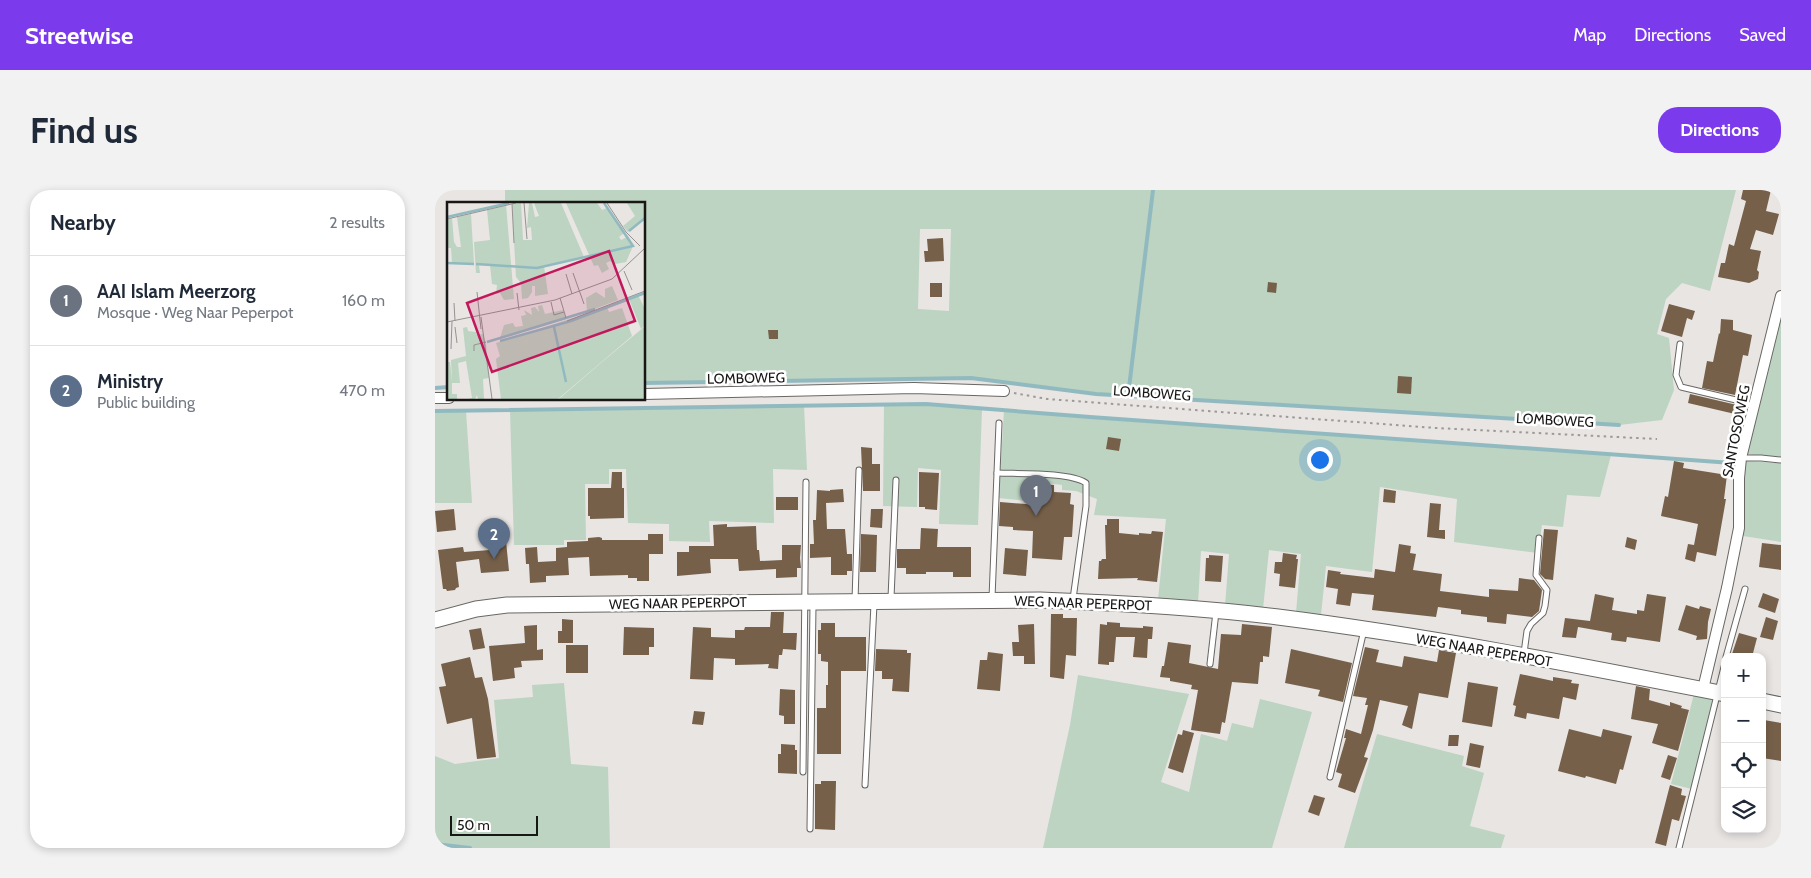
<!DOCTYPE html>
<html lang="en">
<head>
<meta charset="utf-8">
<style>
  body { margin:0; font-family:Cabin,sans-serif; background:#f2f2f3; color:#1f2937 }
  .controls { position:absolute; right:15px; bottom:15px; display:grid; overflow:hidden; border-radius:10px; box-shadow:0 2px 8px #0003 }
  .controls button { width:45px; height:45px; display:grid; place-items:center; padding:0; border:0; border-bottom:1px solid #e0e1e3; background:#fff; color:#1f2937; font:25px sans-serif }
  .scale { position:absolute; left:15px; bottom:12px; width:88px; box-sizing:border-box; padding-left:5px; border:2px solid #181716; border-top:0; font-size:14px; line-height:18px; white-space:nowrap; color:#181716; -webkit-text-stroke:4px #fff; paint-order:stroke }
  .you { position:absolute; left:884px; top:269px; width:18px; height:18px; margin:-12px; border:4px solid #fff; border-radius:50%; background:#1a73e8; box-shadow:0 0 0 8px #1a73e833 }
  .badge { display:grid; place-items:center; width:32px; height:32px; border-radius:50%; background:#7c3aed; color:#fff; font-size:16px; font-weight:700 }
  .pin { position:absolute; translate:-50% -41px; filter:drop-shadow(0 1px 2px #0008) }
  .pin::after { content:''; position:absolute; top:26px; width:18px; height:15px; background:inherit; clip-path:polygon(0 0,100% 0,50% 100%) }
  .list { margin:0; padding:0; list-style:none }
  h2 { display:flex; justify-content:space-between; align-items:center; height:65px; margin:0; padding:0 20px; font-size:21px }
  h2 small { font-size:16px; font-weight:400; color:#747a83 }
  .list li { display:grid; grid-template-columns:32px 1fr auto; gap:15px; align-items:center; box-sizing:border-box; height:90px; padding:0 20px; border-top:1px solid #e0e1e3 }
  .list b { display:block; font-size:19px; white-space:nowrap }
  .list p { margin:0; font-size:16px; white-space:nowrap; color:#747a83 }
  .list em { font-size:16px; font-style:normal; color:#747a83 }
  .icon { flex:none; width:28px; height:28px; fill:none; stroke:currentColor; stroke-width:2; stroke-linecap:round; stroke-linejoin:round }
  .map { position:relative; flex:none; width:1346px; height:658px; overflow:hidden; border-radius:20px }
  header { display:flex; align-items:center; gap:30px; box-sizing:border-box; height:70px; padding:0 25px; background:#7c3aed; color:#fff }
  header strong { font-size:24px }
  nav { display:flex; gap:28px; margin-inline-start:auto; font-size:18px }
  .intro { display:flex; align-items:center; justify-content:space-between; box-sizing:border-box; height:120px; padding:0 30px }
  h1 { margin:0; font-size:35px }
  .button { padding:12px 22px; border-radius:20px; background:#7c3aed; color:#fff; font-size:18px; font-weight:700 }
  main { display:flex; gap:30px; padding:0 30px }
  aside { flex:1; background:#fff; border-radius:20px; box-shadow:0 2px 8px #0003 }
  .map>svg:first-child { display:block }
</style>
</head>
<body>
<header>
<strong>Streetwise</strong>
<nav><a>Map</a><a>Directions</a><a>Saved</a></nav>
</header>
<div class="intro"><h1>Find us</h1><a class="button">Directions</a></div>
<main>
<aside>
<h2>Nearby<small>2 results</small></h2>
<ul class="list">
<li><span class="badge" style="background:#6b7280">1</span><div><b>AAI Islam Meerzorg</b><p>Mosque · Weg Naar Peperpot</p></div><em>160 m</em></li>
<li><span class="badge" style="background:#5c6f8a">2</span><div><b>Ministry</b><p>Public building</p></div><em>470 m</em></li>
</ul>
</aside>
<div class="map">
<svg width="1346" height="658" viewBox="0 0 1346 658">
  <rect width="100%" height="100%" fill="#e8e5e3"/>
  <g fill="#bcd4c1" fill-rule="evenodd">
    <path d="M70,0h1231l-26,101 -28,-8 -16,16 -9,35 12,4 5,52 -12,30 -43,5 -523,-31 -125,-16 -327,5v-179h-139zM485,39h31l-2,82 -31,-2z"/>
    <path d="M1346,125v143l-36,-4z"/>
    <path d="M491,214l56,4 -4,117 -39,-1 2,-54 -23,-2 -1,39 -34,-1 1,-101z"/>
    <path d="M369,216l3,64 -34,-1 1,54 -65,-2 1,21 -41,-1v-17l-41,-1 -2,-54h-17v15h-24l1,56h-22v5h-50l-4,-135z"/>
    <path d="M569,220l86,7 521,38 -11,42 -33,-2 -4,32 -21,-2 -4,28 -84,-11 3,-43 -77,-12 -8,85 -46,-6 -5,49 -25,-2 5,-59 -32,-4 -6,59 -38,-3 4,-52 -28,-3 -3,52 -40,-3 8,-81 -72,-4 3,-16 -21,-8 -14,-1v-5l-24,-3 -2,20 -37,-4z"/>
    <path d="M0,221h31l6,92h-37z"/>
    <path d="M1309,271l37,2v79l-38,-6z"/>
    <path d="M643,485l111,19 -28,88 28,10 12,-58 26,7 5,-18 21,5 7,-29 52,13 -40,136h-229l27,-123z"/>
    <path d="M129,493l7,81 37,3 2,81h-175v-92l20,8 44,-6 -5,-58 39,-3 -1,-12z"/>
    <path d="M1259,504l20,4 -22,91 -21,-5z"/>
    <path d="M942,544l87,22 -2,10 22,7 -14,53 35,9 -4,13h-157z"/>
  </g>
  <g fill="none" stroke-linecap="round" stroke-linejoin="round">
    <g stroke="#91bac0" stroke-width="4">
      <path d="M209,193l327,-5 125,16 523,31"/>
      <path d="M0,198l14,-1"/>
      <path d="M693,206l25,-206"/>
      <path d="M0,221l491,-7 164,13 642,46"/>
      <path d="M0,654l35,4"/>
    </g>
  </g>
  <g fill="#76604a">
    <path d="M1308,0h28l-5,21 13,3 -6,21 -17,-5 -6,19 11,2 -4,19 2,2 -1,7 -9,4 -31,-6 3,-14h4l4,-19 5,2 12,-45 -5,-2z"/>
    <path d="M508,48l1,23 -19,1 -1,-11h4l-1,-12z"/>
    <path d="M833,92l9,1 -1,10 -9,-1z"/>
    <rect x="495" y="93" width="12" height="14"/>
    <path d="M1234,114l26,7 -3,9 -5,-2 -5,19 -21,-6z"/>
    <path d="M1286,129l12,1v10l19,5 -4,21 -5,-1 -8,40 -33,-7 5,-27 6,1 6,-29 1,1z"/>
    <path d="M333,140h10v9h-9z"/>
    <path d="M963,186l14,1 -1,17 -14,-1z"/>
    <path d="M1255,204l47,11 -2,9 -47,-11z"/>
    <path d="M673,247l13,2 -2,12 -13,-2z"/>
    <path d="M426,257l11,1v16h8v27h-17z"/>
    <path d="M1239,271l10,2 -1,5 44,7 -3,24h2l-10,57 -19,-4 -2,10 -10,-3 3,-15 6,1 4,-21 -37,-8 4,-20 3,1z"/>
    <path d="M177,282h10v16h2v30l-34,1v-3h-2v-28h23z"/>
    <path d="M484,282l20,1 -2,37 -12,-1v-2h-6z"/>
    <path d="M606,294l13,1v7l17,1 -1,11 4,1 -2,32h-8l-2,23 -30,-2 1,-27 -20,-1v-3l-14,-1 1,-24 39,3z"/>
    <path d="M408,299l1,13 -18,1 1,26h18l2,25h5v17h-5v4h-16v-18l-21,1v-14h4l-1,-24h3l1,-30 13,1v-1z"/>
    <path d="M949,299l12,2 -1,12 -12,-1z"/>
    <rect x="341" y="307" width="22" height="13"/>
    <path d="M995,313l11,1 -2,26h6v9l-18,-2z"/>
    <path d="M19,319l2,21 -19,2 -2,-21z"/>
    <path d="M436,319h12l-1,19 -12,-1z"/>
    <path d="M672,329h12v14l20,2v-2l12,1 1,-3 11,1 -6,50 -20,-2 1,-2 -40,1 1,-18h2l1,-2h4l-1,-34h2z"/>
    <path d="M292,334v3l29,-1 1,24h2l1,11 22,-1v-15h19l-1,13 1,10h-4v9l-21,1v-9l-37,2 -1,-12h-28l1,14 -34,3v-24h12v-6h25l-1,-21z"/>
    <path d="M486,338l17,1 -1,18h34v30h-18v-5h-27v2h-20v-6h-9v-19h23z"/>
    <path d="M1109,339l14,1 -5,50 -8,-1 -5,-5z"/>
    <path d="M213,344h15v20h-14v27h-12v-3h-9v-3l-38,1 -1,-19 -21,1 1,17 -23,1v6l-16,1 -1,-19h-3l-1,-16 12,-1 1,15 18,-1v-13l11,-1v-5l21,-1v-3l11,-1 3,1v2h46z"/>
    <path d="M426,344l16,1 -1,37h-16z"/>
    <path d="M1192,347l10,3 -2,10 -10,-3z"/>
    <path d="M71,351l3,30 -28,2 -2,-14 -23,3 3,25 -3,1 -1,2 -8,1 -1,-2h-3l-5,-39 25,-3 1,5 26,-2v-7z"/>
    <path d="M1327,353l19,2v25l-22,-3z"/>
    <path d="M964,354l12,2 -1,7 6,1 -3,16 29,4 -2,17 49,6v-8l29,2 1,-13 15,2 8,10 -3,21 -7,6 -25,-3 -1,10 -19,-2v-5l-26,-3v-4l-23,-3 -2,10 -64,-7 2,-15 -22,-2 -2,13 -14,-2 2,-15 -12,-2 2,-17 13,2 -1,2 34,4 1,-9 20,3z"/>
    <path d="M570,358l23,2 -2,26 -23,-2z"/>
    <path d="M848,363l14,2 -1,4h2l-3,29 -16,-2 1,-12 -6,-1 1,-11h7z"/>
    <path d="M774,365l14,1 -2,26 -16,-1 1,-23h3z"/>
    <path d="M1328,403l16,6 -4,14 -17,-6z"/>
    <path d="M1160,404l19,4 -2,12 25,4v-4l7,1 3,-17 19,3 -6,45 -33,-5 -1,5 -15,-2 1,-7 -34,-6 -2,11 -14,-1 3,-19 25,3z"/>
    <path d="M1251,415l13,4 1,-3 11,3 -3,13 -1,17 -11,1 1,-4 -19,-6z"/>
    <path d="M336,422h13l-1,21h14l-1,17 -13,-1 -1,6h-3l-1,14 -10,-1 1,-4 -34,1v-6l-21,-1 -1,22 -23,-1 3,-52 18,1v9l24,1v-8h9l1,-3h25z"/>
    <path d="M616,424h12v4h14l-1,38 -10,-1 -2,24 -14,-2z"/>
    <path d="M1331,427l12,4 -5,19 -13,-3z"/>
    <path d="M127,429l11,1v23h-15v-12h4z"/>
    <path d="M672,432l13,1v4l23,1v-2l10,1 -1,12h-4l-1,19 -14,-1 2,-20h-19l-2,25h-5v3l-11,-1 2,-40 7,1z"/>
    <path d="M386,433h14v14h31v34h-25v83h-24v-46h9v-23h2v-23l-7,-1v-7h-3v-24h3z"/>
    <path d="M599,434l1,40h-11v-8h-11l-1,-14h7l-1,-17z"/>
    <path d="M807,434l30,3 -3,30 -6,-1v6h-3l-2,22 -26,-2 -7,41 -3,-1 -2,12 -29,-4 7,-40 -7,-1 1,-4 -22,-4v-3l-10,-1 2,-11h2l4,-24 23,3 -2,18 29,6 3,-35 20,1z"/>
    <path d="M102,435v25l6,-1v11l-22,1 1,6 -8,1 1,10 -22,3 -4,-35 36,-3 -1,-17z"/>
    <path d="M189,437l30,1v19h-5v8h-26z"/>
    <path d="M46,438l4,20 -12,2 -4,-20z"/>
    <path d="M1304,443l18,5 -5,19h-21z"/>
    <rect x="131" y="455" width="22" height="28"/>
    <path d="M930,457l14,3 -3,12 26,5 2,-11 33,6 2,-12 17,3 -8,45 -29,-5 -7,36 -10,-4 6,-19 -28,-6 -7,30 -9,27 4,1 -13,35 -17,-6 4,-13 -6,-2 10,-34h-2l2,-9 15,5 7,-29h-3l2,-7 -14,-2z"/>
    <path d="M441,459l31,1v3h4l-2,39 -17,-1 1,-12h-11v-8h-7z"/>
    <path d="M856,459l61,14 -9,39 -25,-6 2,-6 -35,-7z"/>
    <path d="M553,462l15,2 -3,37 -23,-2 3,-29h7z"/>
    <path d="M35,467l5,21 7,-1 6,22 8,58 -19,2 -5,-41 -25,6 -8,-37 7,-1 -5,-22z"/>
    <path d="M1085,484l33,7v-4l19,3 -1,3 8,1 -3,16 -13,-3 -4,22 -32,-6 -1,6 -12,-3 2,-10 -3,-1z"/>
    <path d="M1033,492l30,5 -6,40 -30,-5z"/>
    <path d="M1201,496l14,3 -1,11 21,6v-4l12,4 -1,2 8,2 -11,41 -26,-8 6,-19 -27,-5z"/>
    <path d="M345,499l15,1v34h-11v-8l-5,-1z"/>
    <path d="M259,521l11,1 -2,13 -11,-1z"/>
    <path d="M1329,530l17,3v38l-19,-3z"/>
    <path d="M1134,539l32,8 2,-8 29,7 -9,34 -3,-1 -4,15 -30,-8 -1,2 -27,-7z"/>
    <path d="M748,540l11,3 -11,40 -15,-5 10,-34 4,1z"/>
    <path d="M1014,545h10l-1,11h-10z"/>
    <path d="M1035,553l14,3 -4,22 -14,-3z"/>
    <path d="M346,554l14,1v5h2v24l-19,-1v-19h3z"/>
    <path d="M1233,565l9,3 -7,22 -9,-3z"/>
    <path d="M386,591h15l-1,49 -20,-1v-45h6z"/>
    <path d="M1235,595l12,4 -1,6 5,1 -7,25 -7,-2 -6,27 -11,-3z"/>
    <path d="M879,605l11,3 -6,18 -11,-4z"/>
  </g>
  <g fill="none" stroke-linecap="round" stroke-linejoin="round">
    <g stroke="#696764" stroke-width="7">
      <g id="lane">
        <path d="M1245,154l-4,31 5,12 55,13 17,6"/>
        <path d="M1306,268h20l20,2"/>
        <path d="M562,283c21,1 73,-1 89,10v23l-13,93"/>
        <path d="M456,408l5,-118"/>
        <path d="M557,408l7,-175"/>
        <path d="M420,411l4,-131"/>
        <path d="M1089,463l3,-22 4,-7 12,-11 2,-7 2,-16 -11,-15 3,-37"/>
        <path d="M1291,467l19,-68"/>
        <path d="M775,474l6,-52"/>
        <path d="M368,582l3,-290"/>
        <path d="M895,587l34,-147"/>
        <path d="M430,595l9,-181"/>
        <path d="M375,639l3,-224"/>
        <path d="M1244,658l46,-185"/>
      </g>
    </g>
    <g stroke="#696764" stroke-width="12">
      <g id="street">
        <path d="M209,204l270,-6 90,3"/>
        <path d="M0,208h14"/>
        <path d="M1268,499l24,-101 12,-60v-50l2,-20 40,-162"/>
      </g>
    </g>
    <g stroke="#696764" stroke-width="17">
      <g id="secondary">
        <path d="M0,430l41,-11 31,-4 533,-5c79,3 159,7 238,17 150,19 299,48 447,77"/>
        <path d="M1327,511l19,4"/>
      </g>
    </g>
    <path stroke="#9c9a98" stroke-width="2" stroke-dasharray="2.5 4" stroke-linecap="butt" d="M579,203l33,6 389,29 221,11"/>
    <use href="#lane" stroke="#fff" stroke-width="5"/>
    <use href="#street" stroke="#fff" stroke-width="10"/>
    <use href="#secondary" stroke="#fff" stroke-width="15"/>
  </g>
  <g text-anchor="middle" stroke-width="5" stroke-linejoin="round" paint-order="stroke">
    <g font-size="14" fill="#181716" stroke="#fff">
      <text transform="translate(311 188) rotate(-1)" y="5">LOMBOWEG</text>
      <text transform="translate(717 203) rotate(4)" y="5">LOMBOWEG</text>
      <text transform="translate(1120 230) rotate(3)" y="5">LOMBOWEG</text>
      <text transform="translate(1301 241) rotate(-79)" y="5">SANTOSOWEG</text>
      <text transform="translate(243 413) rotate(-1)" y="5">WEG NAAR PEPERPOT</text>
      <text transform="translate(648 413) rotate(2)" y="5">WEG NAAR PEPERPOT</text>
      <text transform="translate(1049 460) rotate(10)" y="5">WEG NAAR PEPERPOT</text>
    </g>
  </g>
  <g transform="translate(12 12)">
    <rect width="198" height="198" fill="#e8e5e3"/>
    <path d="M74,1l2,37h9l-1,-13 -4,1 2,-25h3l3,14 4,-1 -5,-13h27l23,54 -40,9 4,28 -13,2v-10h-3v6l-4,6 -6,1 -1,-16 -5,-6 -4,-73zM119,1h31l5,7 5,-2 17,25 -5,4 2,3 6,-3 6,9 -7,16 -11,2 -5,-3 -4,2 3,6 -7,4 -4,-8 -4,1zM180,1h17v15l-16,14 -5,-6 12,-10zM59,3l8,94 -10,1 -4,-7 -4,1 1,-9 -5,-1 -2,-19h-11l1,8h-4l-2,-31 16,-2 -3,-30zM24,12l3,50 -22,-1 -1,-15h-4v-29l5,-1 2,24 3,5h4l-4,-30zM165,84l6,14 -31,12 -1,-14 10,-6 9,6v-9zM191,93l6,12v19l-3,3 -12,-30zM95,103l3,9 18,-4 3,9 -66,19 4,-13 9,-2 2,4 8,-1 -2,-10 5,-1 -2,-5 8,5 -1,-7 4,-1 4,5 -1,-6zM160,105l2,5 13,-4 10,28 -74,63h-57l-5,-40 4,-3 -4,-13zM20,125l1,4 8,1 1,3 6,-1 3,9 3,35 -6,1 1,20h-6l-1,-4 -2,4h-7l4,-1 -6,-37 -8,2 2,20h-8v11h5v5h-10v-37h3l2,20 -1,-22 15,-4 -3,-28zM197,125v72h-85l43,-37z" fill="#bcd4c1"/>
    <path fill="none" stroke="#91bac0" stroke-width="2.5" d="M0,15l62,-14M182,29l16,-13M0,61l27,1M29,62l61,4 96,-22 -29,-43M107,125l12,55M53,139l71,-20 74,-28M40,140l108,-33"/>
    <path fill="none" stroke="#959391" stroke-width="1" d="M77,1l3,36M160,1l19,29 14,14M65,2l2,39M0,17l69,-16M177,69l8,19M126,71l11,31M119,72l6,20M30,90l4,37M70,91l2,17M113,96l6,20M104,100l3,13 10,-3M7,101l1,18M34,115l11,82M120,119l78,-30M0,120l108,-22 57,-21 32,-30M8,125l2,16M4,147l1,-28M27,149v-6l12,-3"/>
    <path fill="#c2185b" fill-opacity="0.15" stroke="#c2185b" stroke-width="2.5" d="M162,49l26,70 -143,51 -25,-69z"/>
    <rect width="198" height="198" fill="none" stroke="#181716" stroke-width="2.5"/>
  </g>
</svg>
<div class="controls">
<button>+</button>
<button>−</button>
<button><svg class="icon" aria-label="locate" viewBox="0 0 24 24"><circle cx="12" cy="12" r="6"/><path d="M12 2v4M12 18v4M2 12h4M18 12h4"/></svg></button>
<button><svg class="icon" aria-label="layers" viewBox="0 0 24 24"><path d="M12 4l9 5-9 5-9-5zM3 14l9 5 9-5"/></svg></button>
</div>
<div class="scale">50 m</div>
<div class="you"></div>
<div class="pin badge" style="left:601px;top:326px;background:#6b7280">1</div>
<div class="pin badge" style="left:59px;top:369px;background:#5c6f8a">2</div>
</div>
</main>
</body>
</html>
